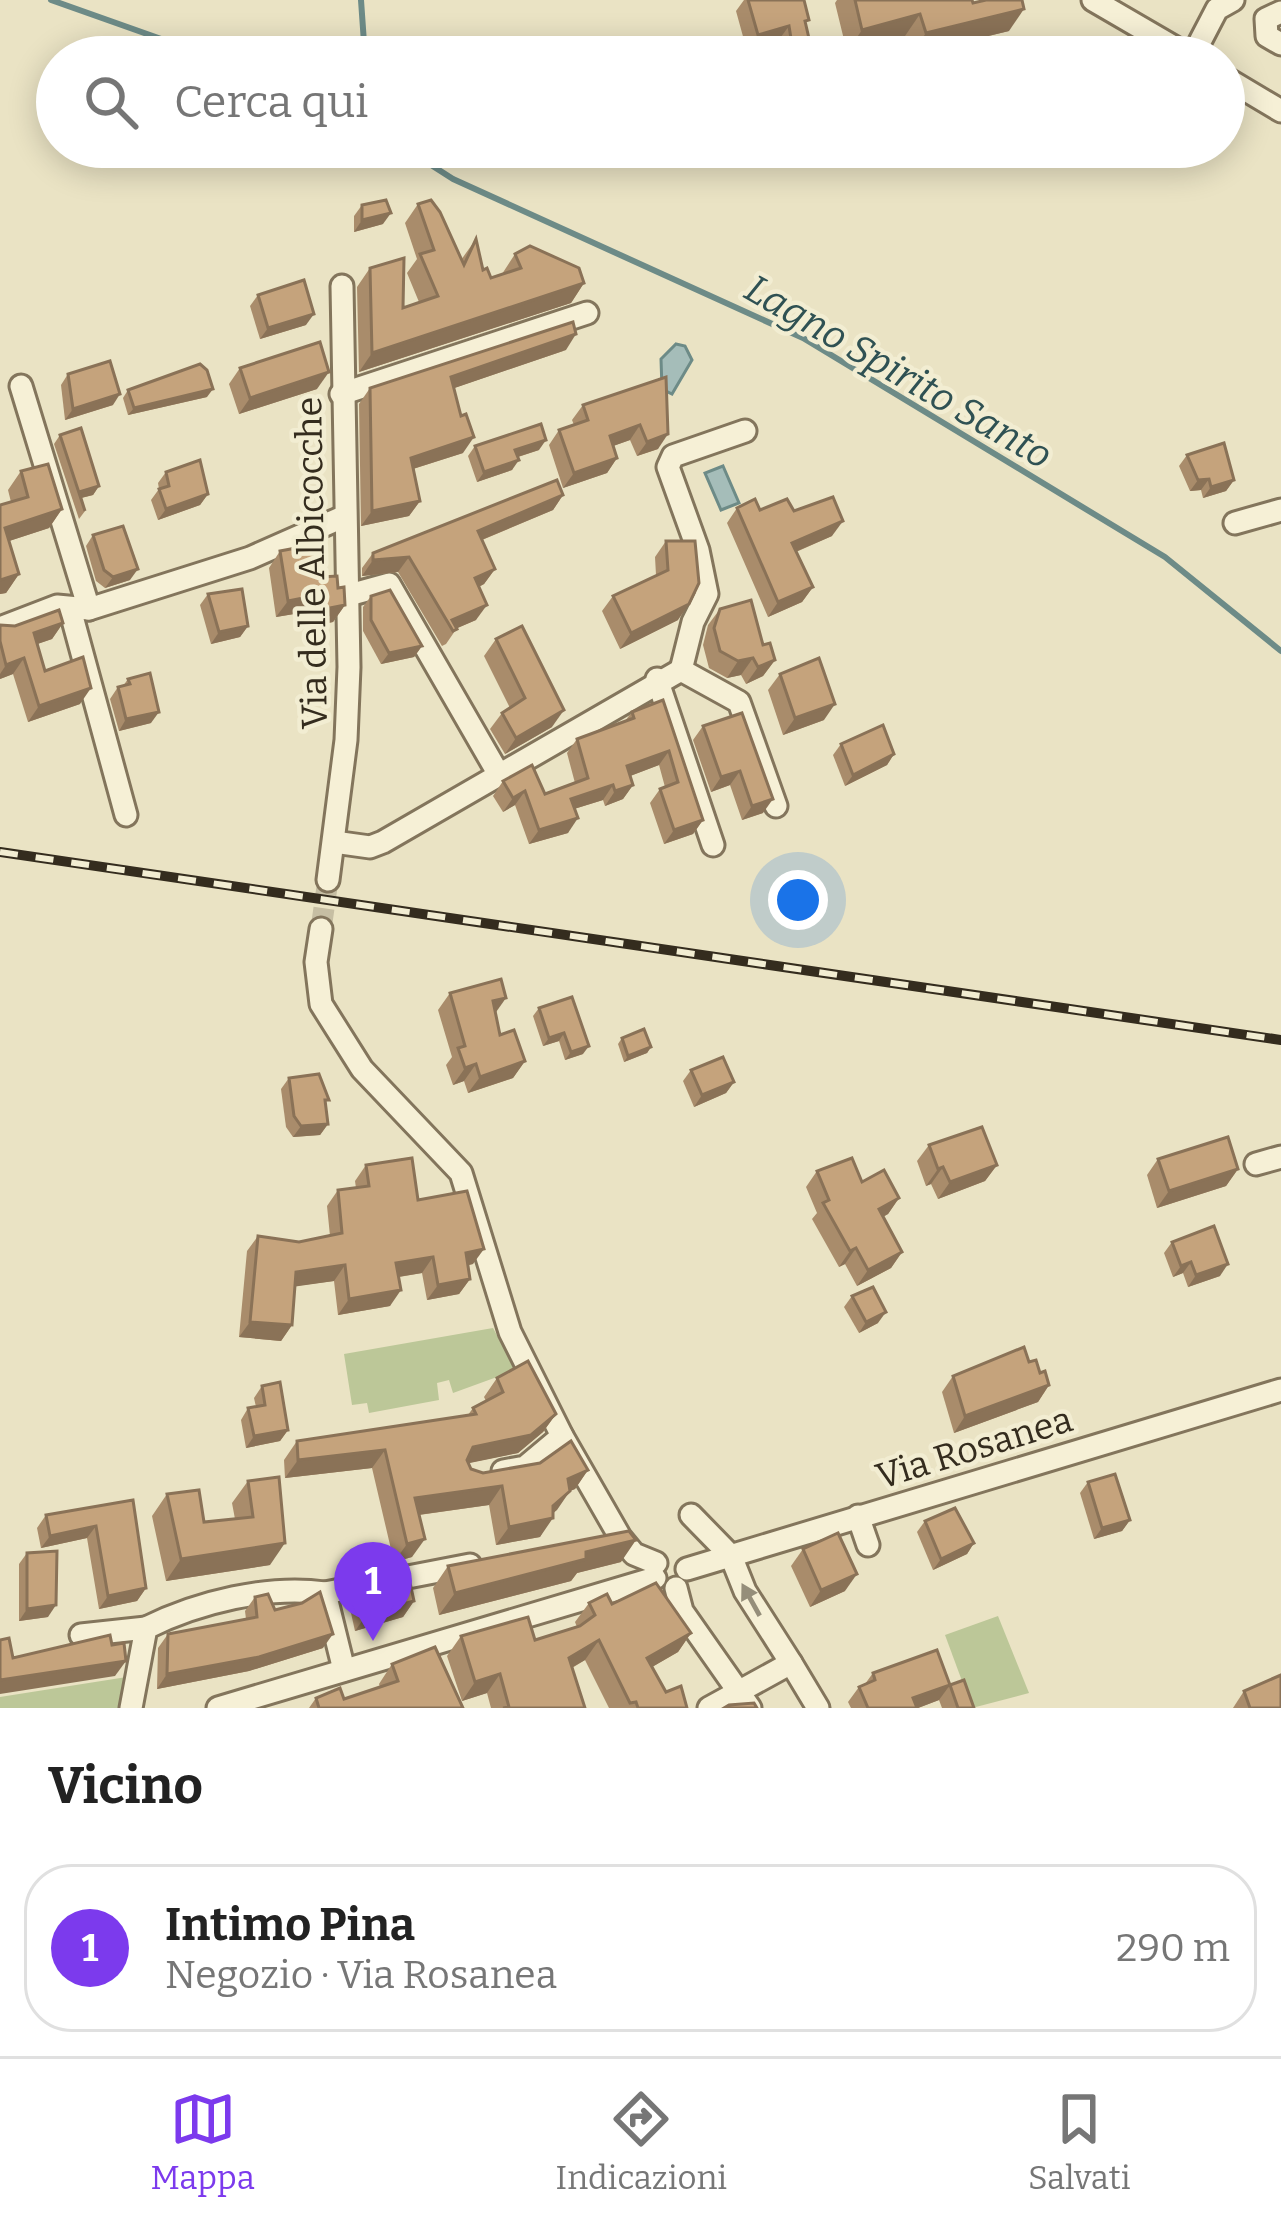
<!DOCTYPE html>
<html lang="it">
<head>
<meta charset="utf-8">
<style>
  body { margin:0; font-family:Bitter,serif; background:#f6f6f6; color:#222 }
  .you { position:absolute; left:798px; top:900px; width:42px; height:42px; margin:-30px; border:9px solid #fff; border-radius:50%; background:#1a73e8; box-shadow:0 0 0 18px #1a73e833 }
  .badge { display:grid; place-items:center; width:78px; height:78px; border-radius:50%; background:#7c3aed; color:#fff; font-size:39px; font-weight:700 }
  .pin { position:absolute; translate:-50% -99px; filter:drop-shadow(0 3px 6px #0008) }
  .pin::after { content:''; position:absolute; top:63px; width:42px; height:36px; background:inherit; clip-path:polygon(0 0,100% 0,50% 100%) }
  .list { margin:0; padding:0; list-style:none }
  h2 { display:flex; justify-content:space-between; align-items:center; height:156px; margin:0; padding:0 48px; font-size:51px }
  h2 small { font-size:39px; font-weight:400; color:#767676 }
  .list li { display:grid; grid-template-columns:78px 1fr auto; gap:36px; align-items:center; box-sizing:border-box; height:168px; margin:0 24px 24px; padding:0 24px; border:3px solid #e0e0e0; border-radius:48px }
  .list b { display:block; font-size:45px; white-space:nowrap }
  .list p { margin:0; font-size:39px; white-space:nowrap; color:#767676 }
  .list em { font-size:39px; font-style:normal; color:#767676 }
  .icon { flex:none; width:66px; height:66px; fill:none; stroke:currentColor; stroke-width:2; stroke-linecap:round; stroke-linejoin:round }
  .map { position:relative; flex:none; width:1281px; height:1708px; overflow:hidden }
  .search { position:absolute; background:#fff; box-shadow:0 6px 30px #0003; left:36px; right:36px; top:36px; height:132px; display:flex; align-items:center; gap:30px; box-sizing:border-box; padding:0 42px; border-radius:66px; color:#767676; font-size:45px }
  .sheet { height:348px; background:#fff }
  nav { display:flex; justify-content:space-around; align-items:center; box-sizing:border-box; height:168px; border-top:3px solid #e0e0e0; background:#fff; font-size:33px; color:#767676 }
  nav a { display:grid; justify-items:center; gap:6px }
  nav .on { color:#7c3aed }
  .map>svg:first-child { display:block }
</style>
</head>
<body>
<div class="map">
<svg width="1281" height="1708" viewBox="0 0 1281 1708">
  <rect width="100%" height="100%" fill="#eae3c4"/>
  <g fill="#bcc798">
    <path d="M493,1328l23,42 -63,23 -4,-13 -12,3 2,17 -70,13 -2,-10 -15,2 -8,-51z"/>
    <path d="M998,1616l31,77 -57,15 -27,-73z"/>
    <path d="M133,1676l-6,32h-127v-11z"/>
  </g>
  <g fill="#a5bdb9" stroke="#6d8b87" stroke-width="3">
    <path d="M676,344l9,2 7,14 -20,34 -10,-5 -1,-30z"/>
    <path d="M723,466l16,37 -18,7 -16,-37z"/>
  </g>
  <g fill="none" stroke-linecap="round" stroke-linejoin="round">
    <g stroke="#6d8b87" stroke-width="6">
      <path d="M51,0l161,57"/>
      <path d="M361,0l4,57"/>
      <path d="M403,147l50,32 350,159 362,219 116,94"/>
    </g>
    <path stroke="#c6bea3" stroke-width="21" stroke-dasharray="21 10" stroke-linecap="butt" d="M321,929l7,-49"/>
    <g stroke="#83755c" stroke-width="27">
      <g id="minor">
        <path d="M1093,0l98,57"/>
        <path d="M1281,12l-15,7 1,17 14,8"/>
        <path d="M1192,57l25,-48 16,-9"/>
        <path d="M1224,77l57,34"/>
        <path d="M21,386l68,223"/>
        <path d="M341,394l246,-81"/>
        <path d="M1235,523l46,-13"/>
        <path d="M349,595l40,-11 109,189"/>
        <path d="M70,609l56,206"/>
        <path d="M0,628l57,-22 32,3 161,-51 93,-41"/>
        <path d="M681,670l12,-48 14,-28 -9,-44 -30,-83 5,-11 72,-25"/>
        <path d="M657,679l56,166"/>
        <path d="M334,842l36,5 13,-5 298,-172 58,32 37,104"/>
        <path d="M328,880l18,-140 3,-73 -7,-381"/>
        <path d="M321,929l-5,33 5,42 41,65 99,104 49,159 52,104 58,101 14,17 22,9"/>
        <path d="M1256,1164l25,-7"/>
        <path d="M503,1471l22,-4 37,-31"/>
        <path d="M691,1515l40,41 14,35 46,72 -82,45"/>
        <path d="M858,1516l10,29"/>
        <path d="M687,1569l594,-179"/>
        <path d="M676,1588l6,23 68,97"/>
        <path d="M81,1635l65,-7"/>
        <path d="M791,1663l27,45"/>
        <path d="M344,1670l-19,-77 145,-28"/>
        <path d="M131,1708l15,-80c52,-26 122,-43 179,-35"/>
        <path d="M218,1708l437,-130"/>
      </g>
    </g>
    <use href="#minor" stroke="#f6f0d6" stroke-width="21"/>
    <g stroke="#342c1e" stroke-width="10">
      <path id="rail" d="M0,852l1281,188"/>
    </g>
    <use href="#rail" stroke="#f2edd2" stroke-width="6" stroke-dasharray="18" stroke-linecap="butt"/>
  </g>
  <g fill="#a98c6b">
    <path d="M744,0h60l2,25 5,22 -7,10h-23l-3,-16 -31,10 -11,-40z"/>
    <path d="M837,0h135l1,3 36,28 -99,24 -5,-19 -58,16 -12,-49z"/>
    <path d="M418,204l43,56 15,-21 7,31 8,8 11,-4 13,-20 69,29 -13,20 -212,69 -2,-85 13,-19 33,40 16,-6 -12,-29 10,-14 -12,-36z"/>
    <path d="M362,205l21,19 -29,8v-16z"/>
    <path d="M258,295l48,30 -46,14 -10,-33z"/>
    <path d="M566,350l-112,38 9,65 -50,16 7,32 -11,15 -48,10 -2,-122 11,-16z"/>
    <path d="M240,368l77,21 -78,25 -10,-30z"/>
    <path d="M68,374l45,31 -48,15 -4,-35z"/>
    <path d="M666,377l-8,72 -21,7 -7,-16 -17,6 4,12 -10,15 -44,15 -14,-43 10,-15 15,-5 -2,-5 11,-15z"/>
    <path d="M128,390l79,7 -79,18 -5,-17z"/>
    <path d="M60,435l39,51 -6,9 -12,3 4,13 -6,8 -25,-75z"/>
    <path d="M475,446l64,4 -21,7 -6,13 -35,12 -9,-26z"/>
    <path d="M1187,455l47,25 -8,11 -23,7 -2,-8 -11,1 -11,-25z"/>
    <path d="M48,464l14,45 -13,19 -40,13 10,33 -13,19 -6,1v-89l11,-3 -3,-12 13,-19z"/>
    <path d="M166,472l42,22 -8,11 -42,15 -7,-20 8,-11 -1,-6z"/>
    <path d="M563,495l-10,15 -71,30 13,29 -11,15 -5,3 -3,33 -19,8 -11,16 -4,2 -44,-74 -36,4v-8l11,-15z"/>
    <path d="M737,508l57,3 38,25 -36,16 17,35 -11,15 -34,15 -41,-94z"/>
    <path d="M93,535l37,45 -25,8 -9,-7 -10,-35z"/>
    <path d="M666,541l12,79 -58,29 -18,-38 11,-15 43,-21 -1,-18z"/>
    <path d="M280,551l58,37 7,17 -12,17 -20,4 -1,-15 -36,6 -7,-49z"/>
    <path d="M208,594l40,32 -8,11 -29,7 -11,-39z"/>
    <path d="M371,596l51,50 -8,11 -33,7 -18,-33v-24z"/>
    <path d="M720,609l43,36 12,15 -12,16 -17,8 -5,-9 -14,3 -18,-10 -6,-23 5,-20z"/>
    <path d="M63,623l-11,16 -15,5 8,27 35,33 -52,18 -15,-48 -13,5v-54l15,1z"/>
    <path d="M496,639l56,88 -47,27 -15,-25 12,-16 8,-5 -26,-52z"/>
    <path d="M780,674l44,46 -41,15 -15,-45z"/>
    <path d="M128,679l23,44 -32,8 -9,-32 8,-12 5,-1z"/>
    <path d="M663,700l40,120 -10,14 -29,10 -14,-41 10,-14 5,-2 -6,-22 -29,11 3,9 -10,14 -18,7 -2,-6 -29,9 -6,24 -39,11 -14,-39 -12,7 -10,-16 10,-15 42,13 30,-11 -8,-30 10,-14 48,-18 7,-9z"/>
    <path d="M742,713l21,100 -21,7 -12,-35 -19,7 -18,-52 10,-14z"/>
    <path d="M841,744l53,10 -7,11 -42,21 -12,-31z"/>
    <path d="M450,993l45,20 5,22 25,26 -12,17 -45,15 -4,-12 -11,4 -7,-20 6,-8 -14,-47z"/>
    <path d="M539,1008l44,46 -18,6 -6,-19 -16,5 -10,-30z"/>
    <path d="M622,1038l29,9 -4,6 -23,9 -6,-18z"/>
    <path d="M691,1070l43,12 -8,11 -32,14 -11,-26z"/>
    <path d="M289,1078l37,27 2,19 -8,11 -27,2 -7,-10 -5,-38z"/>
    <path d="M929,1145l68,20 -12,16 -47,18 -7,-15 -5,2 -9,-25z"/>
    <path d="M1158,1159l80,10 -12,17 -69,22 -10,-33z"/>
    <path d="M366,1165l52,35 55,64 -5,1 2,14 -11,15 -32,6 -5,-27 -23,4 -9,29 -52,9 -4,-34 -39,5 -3,39 -11,16 -42,-4 8,-86 11,-15 41,6 31,-6 -3,-30 11,-16 18,-2 -1,-7z"/>
    <path d="M817,1171l45,11 37,16 -11,16 -5,3 19,35 -11,16 -34,18 -12,-22 -6,3 -27,-48 5,-6 -11,-26z"/>
    <path d="M1172,1242l48,34 -32,11 -5,-14 -10,4 -9,-24z"/>
    <path d="M852,1296l26,27 -19,10 -15,-26z"/>
    <path d="M1029,1362l20,23 -11,17 -84,31 -12,-41 11,-16z"/>
    <path d="M497,1378l59,36 -13,18 -25,21 -50,10 3,6 12,4 105,-3 -13,19 -5,2 -17,22 -13,24 -44,8 -7,-40 -70,10 -7,42 -18,5 -22,-94 -87,10 -1,-18 13,-19 171,-26 5,-7 13,-7 -2,-4z"/>
    <path d="M262,1386l26,44 -8,11 -34,7 -5,-28 7,-12 8,-1 -2,-9z"/>
    <path d="M248,1481l22,84 -104,16 -14,-65 15,-22 37,28 31,-3 -3,-16z"/>
    <path d="M1088,1482l42,38 -8,11 -28,8 -14,-46z"/>
    <path d="M133,1500l13,88 -9,13 -38,8 -12,-71 -46,10 -4,-20 9,-13z"/>
    <path d="M925,1521l49,22 -7,11 -34,16 -16,-38z"/>
    <path d="M803,1549l42,42 -35,16 -19,-41z"/>
    <path d="M27,1553l21,64 -29,4v-57z"/>
    <path d="M621,1562l-44,11 -6,8 -132,34 -6,-27 15,-22z"/>
    <path d="M361,1587l53,14 -11,16 -48,14 -6,-27z"/>
    <path d="M255,1597l68,51 -74,23 -92,18 1,-41 10,-14 78,-15 -1,-8z"/>
    <path d="M589,1603l23,1 79,29 -13,19 -26,15 14,25 21,16h-78l-24,-48 -13,8 13,40h-94l-4,-15 -25,8 -15,-45 14,-20 74,4 42,-13 -2,-5z"/>
    <path d="M392,1664l71,44h-154l7,-10 28,1 36,-12 -1,-3z"/>
    <path d="M873,1673l77,12 24,23h-32l-3,-8 -21,8h-67l-3,-6 11,-15 6,-3z"/>
    <path d="M1244,1691l37,17h-48z"/>
  </g>
  <g fill="#8a7257">
    <path d="M1024,9l-15,22 -99,24 16,-22z"/>
    <path d="M920,14l-15,22 -58,16 15,-22z"/>
    <path d="M789,26l-11,15 -31,10 11,-16z"/>
    <path d="M811,47l-7,10h-15l4,-6z"/>
    <path d="M391,213l-8,11 -29,8 8,-12z"/>
    <path d="M584,283l-13,20 -212,69 13,-19z"/>
    <path d="M314,314l-8,11 -46,14 8,-11z"/>
    <path d="M576,334l-10,16 -126,43 11,-16z"/>
    <path d="M329,372l-12,17 -78,25 11,-16z"/>
    <path d="M213,389l-6,8 -79,18 6,-7z"/>
    <path d="M120,394l-7,11 -48,15 8,-11z"/>
    <path d="M640,425l-10,15 -31,11 11,-15z"/>
    <path d="M668,434l-10,15 -21,7 10,-14z"/>
    <path d="M474,437l-11,16 -63,20 11,-15z"/>
    <path d="M546,440l-7,10 -31,10 7,-10z"/>
    <path d="M617,458l-10,15 -44,15 11,-15z"/>
    <path d="M519,460l-7,10 -35,12 7,-10z"/>
    <path d="M1209,479l-8,11 -11,1 8,-11z"/>
    <path d="M1234,480l-8,11 -23,7 8,-11z"/>
    <path d="M99,486l-6,9 -12,3 -2,-6z"/>
    <path d="M208,494l-8,11 -42,15 8,-11z"/>
    <path d="M563,495l-10,15 -86,36 11,-15z"/>
    <path d="M420,501l-11,15 -48,10 11,-15z"/>
    <path d="M62,509l-13,19 -49,16 5,-16z"/>
    <path d="M843,521l-11,15 -51,22 11,-15z"/>
    <path d="M409,557l-11,15 -36,4 11,-16z"/>
    <path d="M138,569l-8,11 -25,8 8,-11z"/>
    <path d="M495,569l-11,15 -20,10 11,-16z"/>
    <path d="M19,574l-13,19 -6,1v-14z"/>
    <path d="M813,587l-11,15 -34,15 10,-15z"/>
    <path d="M323,594l-11,17 -36,6 12,-16z"/>
    <path d="M689,604l-11,16 -58,29 11,-16z"/>
    <path d="M345,605l-12,17 -20,4 12,-17z"/>
    <path d="M487,605l-11,15 -23,10 -1,-10z"/>
    <path d="M63,623l-11,16 -29,10 11,-16z"/>
    <path d="M248,626l-8,11 -29,7 8,-12z"/>
    <path d="M422,646l-8,11 -33,7 8,-11z"/>
    <path d="M24,658l-11,16 -13,5v-5l6,-9z"/>
    <path d="M753,658l-12,17 -14,3 11,-17z"/>
    <path d="M775,660l-12,16 -17,8 12,-17z"/>
    <path d="M91,688l-11,16 -52,18 11,-16z"/>
    <path d="M835,704l-11,16 -41,15 12,-17z"/>
    <path d="M564,710l-12,17 -47,27 11,-16z"/>
    <path d="M159,712l-8,11 -32,8 7,-12z"/>
    <path d="M669,751l-10,14 -42,16 10,-15z"/>
    <path d="M894,754l-7,11 -42,21 8,-11z"/>
    <path d="M740,771l-10,14 -19,7 10,-15z"/>
    <path d="M613,785l-10,15 -42,13 10,-14z"/>
    <path d="M633,785l-10,14 -18,7 10,-15z"/>
    <path d="M525,791l-10,14 -12,7 10,-14z"/>
    <path d="M773,799l-10,14 -21,7 10,-14z"/>
    <path d="M578,818l-10,15 -39,11 10,-14z"/>
    <path d="M703,820l-10,14 -29,10 10,-14z"/>
    <path d="M506,998l-12,17 -1,-14z"/>
    <path d="M564,1033l-5,8 -16,5 6,-8z"/>
    <path d="M589,1046l-6,8 -18,6 6,-8z"/>
    <path d="M651,1047l-4,6 -23,9 4,-6z"/>
    <path d="M525,1061l-12,17 -45,15 12,-16z"/>
    <path d="M476,1064l-12,17 -11,4 12,-17z"/>
    <path d="M734,1082l-8,11 -32,14 8,-12z"/>
    <path d="M328,1124l-8,11 -27,2 8,-11z"/>
    <path d="M997,1165l-12,16 -47,18 12,-17z"/>
    <path d="M943,1167l-12,17 -5,2 12,-17z"/>
    <path d="M1238,1169l-12,17 -69,22 12,-17z"/>
    <path d="M899,1198l-11,16 -21,11 12,-16z"/>
    <path d="M856,1248l-11,16 -6,3 11,-16z"/>
    <path d="M484,1249l-11,15 -18,4 11,-15z"/>
    <path d="M902,1252l-11,16 -34,18 11,-16z"/>
    <path d="M433,1257l-11,16 -37,6 11,-16z"/>
    <path d="M1191,1262l-8,11 -10,4 8,-11z"/>
    <path d="M1228,1264l-8,12 -32,11 8,-12z"/>
    <path d="M345,1265l-11,16 -49,7 11,-16z"/>
    <path d="M470,1279l-11,15 -32,6 11,-15z"/>
    <path d="M401,1290l-11,16 -52,9 11,-16z"/>
    <path d="M886,1312l-8,11 -19,10 7,-11z"/>
    <path d="M250,1322l42,3 -11,16 -42,-4z"/>
    <path d="M1049,1385l-11,17 -84,31 11,-17z"/>
    <path d="M556,1414l-13,18 -25,21 -58,12 13,-18z"/>
    <path d="M288,1430l-8,11 -34,7 8,-12z"/>
    <path d="M385,1450l-13,18 -87,10 13,-18z"/>
    <path d="M588,1470l-13,19 -20,8 13,-18z"/>
    <path d="M502,1486l-13,19 -86,12 12,-19z"/>
    <path d="M570,1491l-13,19 -12,10 8,-2 -13,19 -44,8 13,-18 44,-21z"/>
    <path d="M1130,1520l-8,11 -28,8 8,-11z"/>
    <path d="M96,1526l-9,12 -46,10 9,-12z"/>
    <path d="M425,1539l-13,18 -18,5 13,-18z"/>
    <path d="M636,1540l-15,22 -44,11 -6,8 -132,34 16,-22 131,-41z"/>
    <path d="M285,1543l-15,22 -104,16 15,-22z"/>
    <path d="M974,1543l-7,11 -34,16 8,-11z"/>
    <path d="M857,1574l-12,17 -35,16 11,-17z"/>
    <path d="M146,1588l-9,13 -38,8 9,-13z"/>
    <path d="M414,1601l-11,16 -48,14 12,-17z"/>
    <path d="M56,1605l-8,12 -29,4 8,-12z"/>
    <path d="M691,1633l-13,19 -45,26 14,-20z"/>
    <path d="M333,1634l-10,14 -74,23 -92,18 10,-15z"/>
    <path d="M599,1640l-14,20 -30,17 14,-19z"/>
    <path d="M126,1661l-11,15 -115,18v-14z"/>
    <path d="M500,1674l-13,19 -25,8 13,-19z"/>
    <path d="M950,1685l-11,15 -21,8 -5,-10z"/>
  </g>
  <g fill="#c5a37c" stroke="#8a7257" stroke-width="3">
    <path d="M748,0h56l5,20 -4,1 6,26 -18,4 -4,-25 -31,9z"/>
    <path d="M855,0h117l1,3 13,-3h36l2,9 -98,24 -6,-19 -58,16z"/>
    <path d="M386,200l5,13 -29,7v-15z"/>
    <path d="M431,200l9,12 24,53 12,-26 7,31 4,-2 4,10 30,-10 -6,-14 15,-8 49,22 5,15 -212,70 -2,-85 34,-10 -1,50 35,-12 -18,-42 14,-4 -16,-46z"/>
    <path d="M304,280l10,34 -46,14 -10,-33z"/>
    <path d="M573,322l3,12 -125,43 10,39 5,-2 8,23 -63,21 9,43 -48,10 -2,-123z"/>
    <path d="M320,342l9,30 -79,26 -10,-30z"/>
    <path d="M110,361l10,33 -47,15 -5,-35z"/>
    <path d="M200,364l7,6 6,19 -79,19 -6,-18z"/>
    <path d="M666,377l2,57 -21,8 -7,-17 -30,11 7,22 -43,15 -15,-43 29,-10 -5,-15z"/>
    <path d="M541,424l5,16 -31,10 4,10 -35,12 -9,-26z"/>
    <path d="M81,428l18,58 -20,6 6,19 -25,-76z"/>
    <path d="M1224,443l10,37 -23,7 -2,-8 -11,1 -11,-25z"/>
    <path d="M200,460l8,34 -42,15 -7,-20 10,-3 -3,-14z"/>
    <path d="M48,464l14,45 -57,19 14,46 -19,6v-75l28,-8 -7,-26z"/>
    <path d="M557,480l6,15 -85,36 17,38 -20,9 12,27 -35,15 5,9 -4,2 -44,-74 -36,3v-7z"/>
    <path d="M833,497l10,24 -51,22 21,44 -35,15 -41,-94 18,-9 5,11 27,-11 7,12z"/>
    <path d="M123,526l15,43 -25,8 -9,-7 -11,-35z"/>
    <path d="M666,541h29l4,42 -10,21 -58,29 -18,-37 55,-26z"/>
    <path d="M317,544l4,33 16,-1 1,12 6,-1 1,18 -20,4 -2,-15 -35,7 -8,-50z"/>
    <path d="M242,589l6,37 -29,6 -11,-38z"/>
    <path d="M390,590l32,56 -33,7 -18,-33v-24z"/>
    <path d="M751,600l12,45 7,-2 5,17 -17,7 -5,-9 -15,3 -18,-10 -6,-23 6,-19z"/>
    <path d="M59,610l4,13 -29,10 11,38 38,-14 8,31 -52,18 -15,-48 -18,7 -6,-24v-16l15,1z"/>
    <path d="M522,626l42,84 -48,28 -14,-25 23,-15 -29,-59z"/>
    <path d="M819,658l16,46 -40,14 -15,-44z"/>
    <path d="M150,673l9,39 -33,7 -8,-32 12,-3 -2,-5z"/>
    <path d="M663,700l40,120 -29,10 -14,-41 18,-7 -9,-31 -42,15 6,19 -18,6 -2,-6 -42,14 7,19 -39,12 -14,-39 -12,7 -10,-17 29,-16 13,29 43,-16 -11,-39 57,-21 -2,-6z"/>
    <path d="M742,713l31,86 -21,7 -12,-35 -19,6 -18,-51z"/>
    <path d="M883,725l11,29 -41,21 -12,-31z"/>
    <path d="M501,979l5,19 -13,3 7,34 14,-5 11,31 -45,16 -4,-13 -11,4 -7,-20 7,-2 -15,-53z"/>
    <path d="M572,997l17,49 -18,6 -7,-19 -15,5 -10,-30z"/>
    <path d="M644,1029l7,18 -23,9 -6,-18z"/>
    <path d="M723,1057l11,25 -32,13 -11,-25z"/>
    <path d="M319,1074l10,26h-4l3,24 -27,2 -7,-10 -5,-38z"/>
    <path d="M982,1127l15,38 -47,17 -7,-15 -5,2 -9,-24z"/>
    <path d="M1228,1137l10,32 -69,22 -11,-32z"/>
    <path d="M412,1158l6,42 49,-9 17,58 -18,4 4,26 -32,6 -5,-28 -37,6 5,27 -52,9 -4,-34 -49,7 -4,53 -42,-3 8,-86 41,6 43,-9 -4,-43 31,-4 -3,-21z"/>
    <path d="M852,1158l10,24 22,-12 15,28 -20,11 23,43 -34,18 -12,-22 -6,3 -27,-48 6,-3 -12,-29z"/>
    <path d="M1214,1226l14,38 -32,11 -5,-13 -10,4 -9,-24z"/>
    <path d="M873,1287l13,25 -20,10 -14,-26z"/>
    <path d="M1024,1347l5,15 7,-2 4,13 5,-2 4,14 -84,31 -12,-40z"/>
    <path d="M528,1361l28,53 -25,21 -58,12 -6,13 4,9 12,4 57,-10 31,-22 17,29 -20,9 2,12 -17,15v12l-44,9 -7,-41 -87,12 10,41 -18,5 -22,-94 -87,10 -1,-19 179,-27 -3,-6 30,-16 -6,-14z"/>
    <path d="M280,1382l8,48 -34,6 -6,-28 17,-3 -3,-19z"/>
    <path d="M1115,1474l15,46 -28,8 -14,-46z"/>
    <path d="M279,1477l6,66 -104,16 -14,-65 32,-4 5,32 49,-5 -5,-36z"/>
    <path d="M133,1500l13,88 -38,8 -12,-70 -46,10 -4,-21z"/>
    <path d="M955,1508l19,35 -33,16 -16,-38z"/>
    <path d="M629,1531l7,9 -50,12v7l-131,34 -7,-27z"/>
    <path d="M838,1533l19,41 -36,16 -18,-41z"/>
    <path d="M57,1551l-1,54 -29,4v-56z"/>
    <path d="M409,1578l5,23 -47,13 -6,-27z"/>
    <path d="M656,1583l35,50 -44,25 19,34 15,-6 6,22h-49l-2,-6 -6,1 -31,-63 -30,18 16,50h-82l6,-1 -9,-33 -25,8 -14,-46 67,-19 7,23 45,-14 15,-11 -6,-12 18,-9 5,10z"/>
    <path d="M320,1592l13,42 -74,23 -92,17 1,-40 89,-17 -2,-20 13,-3 7,16 27,-7z"/>
    <path d="M110,1635l2,10 12,-2 2,18 -126,19v-40l9,-2 4,20z"/>
    <path d="M435,1647l28,61h-144l-3,-10 24,-10 4,11 54,-18 -6,-17z"/>
    <path d="M937,1650l13,35 -37,13 4,10h-49l-9,-21 16,-7 -2,-7z"/>
    <path d="M1281,1675v33h-31l-6,-17z"/>
    <path d="M964,1680l10,28h-16l-8,-23z"/>
    <path d="M754,1703l3,5h-33l5,-3z"/>
  </g>
  <defs><path id="oneway-solid" d="M-6-.8H1V-3.2L6.5 0L1 3.2V.8H-6Z" transform="scale(3)"/></defs>
  <use fill="#958e7a" href="#oneway-solid" transform="translate(751 1600) rotate(-119)"/>
  <g text-anchor="middle" stroke-width="9" stroke-linejoin="round" paint-order="stroke">
    <g font-size="36" fill="#342c1e" stroke="#f2edd2">
      <text transform="translate(311 563) rotate(-91)" y="13">Via delle Albicocche</text>
      <text transform="translate(974 1447) rotate(-17)" y="13">Via Rosanea</text>
    </g>
    <g font-size="39" font-style="italic" fill="#2f5153" stroke="#f2edd2">
      <text transform="translate(899 371) rotate(30)" y="14">Lagno Spirito Santo</text>
    </g>
  </g>
</svg>
<div class="you"></div>
<div class="pin badge" style="left:373px;top:1641px">1</div>
<div class="search"><svg class="icon" aria-label="search" viewBox="0 0 24 24"><circle cx="10" cy="10" r="6"/><path d="M15 15l6 6"/></svg>Cerca qui</div>
</div>
<section class="sheet">
<h2>Vicino<small></small></h2>
<ul class="list">
<li><span class="badge">1</span><div><b>Intimo Pina</b><p>Negozio · Via Rosanea</p></div><em>290 m</em></li>
</ul>
</section>
<nav>
<a class="on"><svg class="icon" aria-label="map" viewBox="0 0 24 24"><path d="M3 6l6-2 6 2 6-2v14l-6 2-6-2-6 2zM9 4v14M15 6v14"/></svg>Mappa</a>
<a><svg class="icon" aria-label="directions" viewBox="0 0 24 24"><path d="M12 3l9 9-9 9-9-9zM9 14v-3h6M13 9l2 2-2 2"/></svg>Indicazioni</a>
<a><svg class="icon" aria-label="saved" viewBox="0 0 24 24"><path d="M7 4h10v16l-5-4-5 4z"/></svg>Salvati</a>
</nav>
</body>
</html>
